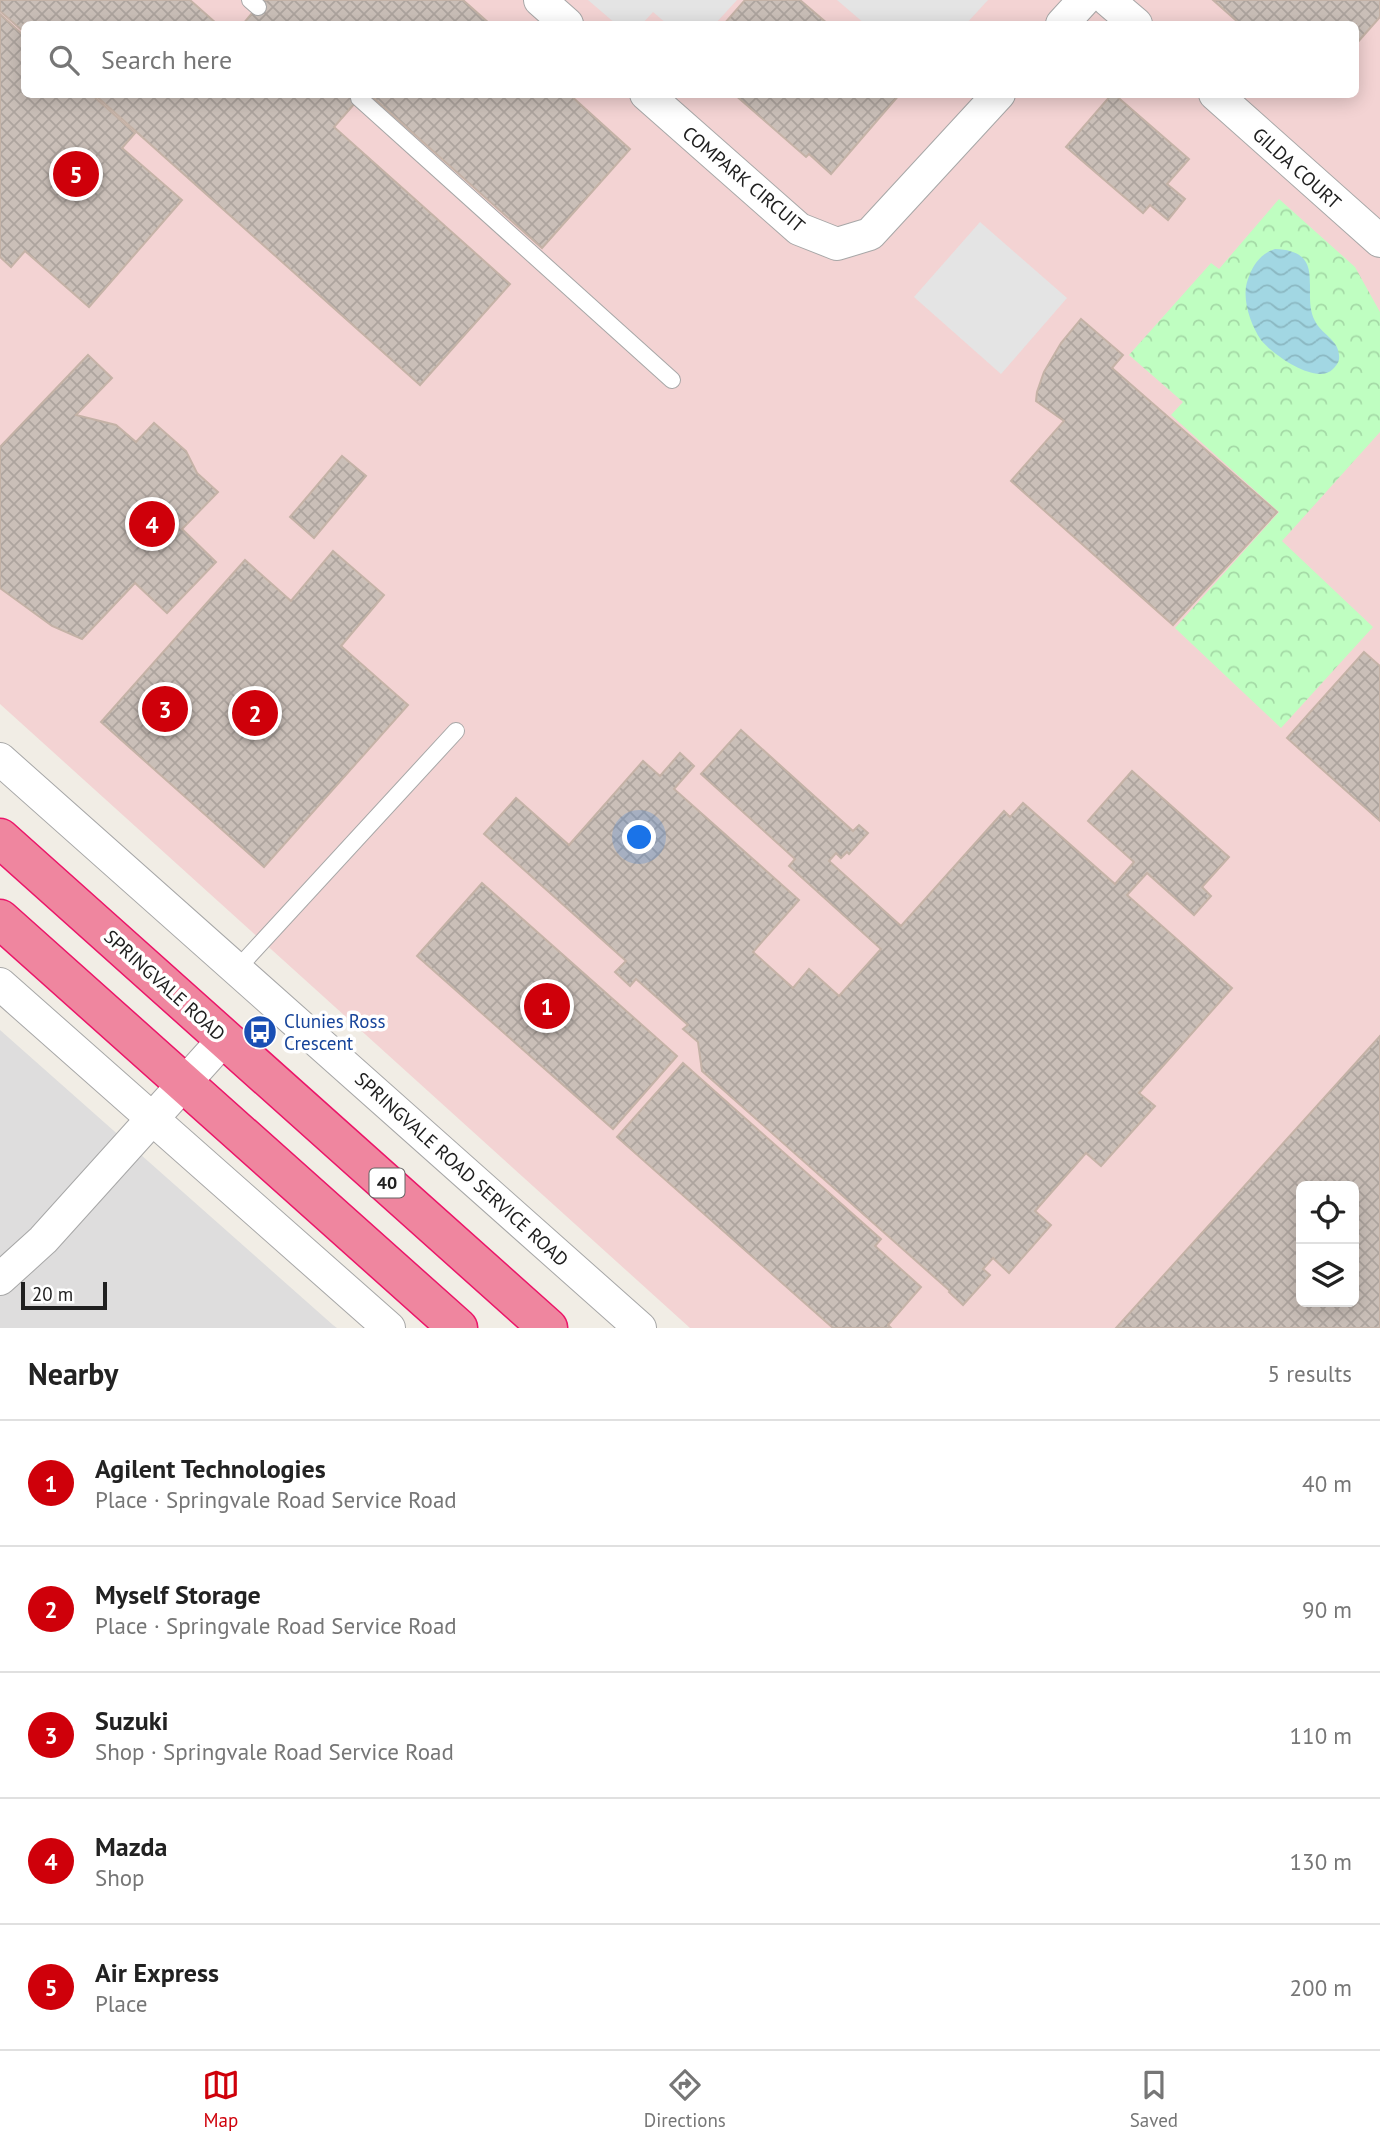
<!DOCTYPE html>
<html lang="en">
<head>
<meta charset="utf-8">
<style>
  body { margin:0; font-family:"PT Sans",sans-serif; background:#f2f2f2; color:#222 }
  .controls { position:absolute; right:21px; bottom:21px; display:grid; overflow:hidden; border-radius:10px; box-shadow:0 4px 18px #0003 }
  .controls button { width:63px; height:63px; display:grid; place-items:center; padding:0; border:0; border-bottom:2px solid #e0e0e0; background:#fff; color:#222; font:35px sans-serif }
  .scale { position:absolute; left:21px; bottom:18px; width:86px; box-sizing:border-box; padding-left:7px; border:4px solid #202020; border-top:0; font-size:19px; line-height:24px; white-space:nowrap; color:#202020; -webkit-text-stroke:5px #fff; paint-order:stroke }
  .you { position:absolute; left:640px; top:838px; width:24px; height:24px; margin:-18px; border:5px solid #fff; border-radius:50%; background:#1a73e8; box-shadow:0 0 0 10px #1a73e833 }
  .badge { display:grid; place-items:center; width:46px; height:46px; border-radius:50%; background:#cf000a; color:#fff; font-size:23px; font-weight:700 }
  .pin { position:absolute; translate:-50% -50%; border:4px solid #fff; box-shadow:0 2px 7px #0006 }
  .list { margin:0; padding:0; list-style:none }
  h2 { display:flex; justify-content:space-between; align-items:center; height:91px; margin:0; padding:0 28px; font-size:30px }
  h2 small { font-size:23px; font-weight:400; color:#767676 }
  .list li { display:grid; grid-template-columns:46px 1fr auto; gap:21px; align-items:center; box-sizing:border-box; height:126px; padding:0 28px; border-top:2px solid #e0e0e0 }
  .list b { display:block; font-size:26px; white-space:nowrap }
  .list p { margin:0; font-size:23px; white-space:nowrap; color:#767676 }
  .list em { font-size:23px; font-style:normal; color:#767676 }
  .icon { flex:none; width:38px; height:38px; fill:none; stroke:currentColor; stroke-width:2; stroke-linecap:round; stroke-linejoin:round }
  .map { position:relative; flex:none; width:1380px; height:1328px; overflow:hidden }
  .search { position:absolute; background:#fff; box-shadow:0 4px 18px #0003; left:21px; right:21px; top:21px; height:77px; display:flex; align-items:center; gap:18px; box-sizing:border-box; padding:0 24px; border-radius:10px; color:#767676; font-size:26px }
  .sheet { height:721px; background:#fff }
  nav { display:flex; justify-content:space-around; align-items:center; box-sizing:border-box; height:98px; border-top:2px solid #e0e0e0; background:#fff; font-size:19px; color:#767676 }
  nav a { display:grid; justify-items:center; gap:4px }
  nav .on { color:#cf000a }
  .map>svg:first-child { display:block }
</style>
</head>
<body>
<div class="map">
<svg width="1380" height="1328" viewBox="0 0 1380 1328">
  <defs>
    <pattern id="park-crowns" width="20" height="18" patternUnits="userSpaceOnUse" patternTransform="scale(1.75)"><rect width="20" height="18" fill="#bffec1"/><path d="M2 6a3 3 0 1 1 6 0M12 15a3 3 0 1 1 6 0" fill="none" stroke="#a4d9a6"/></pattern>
    <pattern id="water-waves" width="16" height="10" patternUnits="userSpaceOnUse" patternTransform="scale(1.75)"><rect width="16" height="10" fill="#a2d7e3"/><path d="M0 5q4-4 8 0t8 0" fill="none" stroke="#8bb8c2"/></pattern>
    <pattern id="building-cross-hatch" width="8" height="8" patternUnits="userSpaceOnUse" patternTransform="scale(1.75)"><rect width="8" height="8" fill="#cabfb8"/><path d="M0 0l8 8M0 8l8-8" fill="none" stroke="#ada49e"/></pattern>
  </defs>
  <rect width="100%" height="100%" fill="#f1ede5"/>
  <path fill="#dedddd" d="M0,1030l333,295 4,3h-337z"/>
  <path fill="#f3d3d3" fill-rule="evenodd" d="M0,0h1380v1328h-690l-690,-624zM24,24h1332v70h-1332zM1301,1186h53v116h-53z"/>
  <path fill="url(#park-crowns)" d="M1279,199l76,68 25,45v120l-98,109 91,86 -92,101 -106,-100 104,-116 -108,-97 12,-13 -54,-47 82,-92 8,6z"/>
  <g fill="#e4e4e4">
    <path d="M588,0h149l-22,24h-48l-14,-12 -11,12h-26z"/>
    <path d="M837,0h151l-22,24h-101z"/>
    <path d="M980,222l87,76 -66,76 -87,-77z"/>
  </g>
  <path fill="url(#water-waves)" d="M1275,249c54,2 25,44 40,72 6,13 23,18 24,34 1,6 -2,10 -6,14 -16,17 -60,-14 -72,-29 -11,-16 -20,-43 -13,-61 5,-14 12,-25 27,-30z"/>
  <g fill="url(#building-cross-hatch)" stroke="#c4b2a6" stroke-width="2" fill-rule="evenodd">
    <path d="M0,0h190l27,24h-193v8l-24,-21z"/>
    <path d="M263,0h200l27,24h-247z"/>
    <path d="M745,0h55l28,24h-104z"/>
    <path d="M1213,0h167v17l-24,27v-20h-116z"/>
    <path d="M0,14l24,22v58h67l44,39 -13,15 60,52 -93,107 -64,-56 -14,16 -11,-10z"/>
    <path d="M94,94h269l-29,33 176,157 -90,101z"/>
    <path d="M369,94h200l61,55 -88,99z"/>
    <path d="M734,94h166l-69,80 -22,-20 -3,3z"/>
    <path d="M1112,94h2l75,65 -22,25 18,15 -17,21 -18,-15 -7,8 -77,-66z"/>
    <path d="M1081,319l42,36 -11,13 165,144 -104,113 -162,-144 53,-60 -28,-20 1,-9 7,-20 17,-29z"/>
    <path d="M88,355l24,23 -36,37 40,10 20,17 18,-19 32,28 11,22 21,19 -36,37 34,33 -49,51 -32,-30 -53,56 -30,-13 -52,-38v-141z"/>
    <path d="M342,456l24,20 -52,62 -24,-21z"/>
    <path d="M333,551l51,44 -43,51 67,59 -144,162 -163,-145 144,-162 46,41z"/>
    <path d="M1364,652l16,14v155l-93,-83z"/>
    <path d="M741,730l112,101 6,-6 9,8 -19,21 -2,-2 -6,6 -5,-5 -7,8 72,65 103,-115 6,6 13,-14 92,81 19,-22 -46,-41 44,-50 97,86 -27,30 9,9 -17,19 -47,-42 -20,22 105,93 -93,105 16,13 -54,60 -15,-13 -51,58 16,14 -42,48 -16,-15 -10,11 7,6 -27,30 -14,-13 1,-1 -248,-220 -4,-29 -15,-13 5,-4 -52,-46 -6,7 -15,-14 11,-11 -142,-127 32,-36 53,47 74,-84 17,15 20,-23 14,13 -20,23 125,111 -46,52 40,36 16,-19 30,27 42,-47 -92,-83 6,-7 -94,-85z"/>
    <path d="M482,883l195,173 -64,73 -196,-173z"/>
    <path d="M1380,1036v292h-264zM1301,1186h53v116h-53z"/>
    <path d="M683,1063l198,176 -6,7 46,41 -33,38 3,3h-58l-216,-191z"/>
  </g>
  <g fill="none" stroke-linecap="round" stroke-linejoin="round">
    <g stroke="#a7a7a7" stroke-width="18">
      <g id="lane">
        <path d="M250,0l8,7"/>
        <path d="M359,98l313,282"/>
        <path d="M237,969l219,-238"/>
      </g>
    </g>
    <g stroke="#a7a7a7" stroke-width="34">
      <g id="street">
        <path d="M540,0l27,24"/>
        <path d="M1108,0l28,24"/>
        <path d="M1062,24l22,-24"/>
        <path d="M646,94l153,135 38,15 33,-10 129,-140"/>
        <path d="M1215,94l165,147"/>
        <path d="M0,759l640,569"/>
        <path d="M0,984l389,344"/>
        <path d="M0,1279l43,-39 182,-202"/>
      </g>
    </g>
    <g stroke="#eb1669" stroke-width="41">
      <g id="highway">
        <path d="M0,838l548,490"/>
        <path d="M0,919l458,409"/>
      </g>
    </g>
    <use href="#lane" stroke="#fff" stroke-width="16"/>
    <use href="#street" stroke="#fff" stroke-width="32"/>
    <use href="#highway" stroke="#ef869f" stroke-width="38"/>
  </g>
  <defs>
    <g id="bus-disc" transform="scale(1.75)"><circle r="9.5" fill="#1a4fb4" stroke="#fff"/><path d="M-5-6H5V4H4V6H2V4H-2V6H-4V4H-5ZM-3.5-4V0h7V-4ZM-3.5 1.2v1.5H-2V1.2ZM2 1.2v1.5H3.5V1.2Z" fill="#fff"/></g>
  </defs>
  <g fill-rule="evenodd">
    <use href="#bus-disc" x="260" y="1032"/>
  </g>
  <g text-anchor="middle" stroke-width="7" stroke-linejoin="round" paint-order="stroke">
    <rect fill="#fff" stroke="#636363" stroke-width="2" x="369.5" y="1168.5" width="35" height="29" rx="5"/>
    <g font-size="18" font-weight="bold" fill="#202020">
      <text x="387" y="1189">40</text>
    </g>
    <g font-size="19" fill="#202020" stroke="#fff">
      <text transform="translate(1297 168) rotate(42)" y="7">GILDA COURT</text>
      <text transform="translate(744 179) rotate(40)" y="7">COMPARK CIRCUIT</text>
      <text transform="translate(165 985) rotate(42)" y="7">SPRINGVALE ROAD</text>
      <text transform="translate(462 1169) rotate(42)" y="7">SPRINGVALE ROAD SERVICE ROAD</text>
    </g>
    <g font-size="19" fill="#164399" stroke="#fff" text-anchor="start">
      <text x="284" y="1028">Clunies Ross<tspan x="284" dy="22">Crescent</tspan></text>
    </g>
  </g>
</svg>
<div class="controls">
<button><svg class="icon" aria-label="locate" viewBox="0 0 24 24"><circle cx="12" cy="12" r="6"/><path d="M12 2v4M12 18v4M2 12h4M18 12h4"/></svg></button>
<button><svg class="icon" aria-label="layers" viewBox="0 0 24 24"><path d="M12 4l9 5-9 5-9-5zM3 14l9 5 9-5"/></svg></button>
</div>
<div class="scale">20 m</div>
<div class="you"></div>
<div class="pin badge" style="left:547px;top:1006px">1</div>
<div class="pin badge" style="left:255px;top:713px">2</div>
<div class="pin badge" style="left:165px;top:709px">3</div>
<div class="pin badge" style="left:152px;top:524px">4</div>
<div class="pin badge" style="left:76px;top:174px">5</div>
<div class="search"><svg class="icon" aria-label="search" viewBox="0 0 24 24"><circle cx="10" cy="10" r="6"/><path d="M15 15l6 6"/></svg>Search here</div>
</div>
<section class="sheet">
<h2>Nearby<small>5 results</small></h2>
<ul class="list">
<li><span class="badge">1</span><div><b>Agilent Technologies</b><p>Place · Springvale Road Service Road</p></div><em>40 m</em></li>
<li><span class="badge">2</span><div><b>Myself Storage</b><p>Place · Springvale Road Service Road</p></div><em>90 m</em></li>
<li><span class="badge">3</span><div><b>Suzuki</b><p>Shop · Springvale Road Service Road</p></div><em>110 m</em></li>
<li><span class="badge">4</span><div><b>Mazda</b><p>Shop</p></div><em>130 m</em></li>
<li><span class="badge">5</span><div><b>Air Express</b><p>Place</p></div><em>200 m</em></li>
</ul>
</section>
<nav>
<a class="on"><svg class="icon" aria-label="map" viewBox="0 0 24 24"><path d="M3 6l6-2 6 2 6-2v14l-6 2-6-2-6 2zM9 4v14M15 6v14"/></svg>Map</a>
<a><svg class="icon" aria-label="directions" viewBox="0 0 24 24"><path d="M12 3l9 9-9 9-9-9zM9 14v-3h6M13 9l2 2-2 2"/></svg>Directions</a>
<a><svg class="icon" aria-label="saved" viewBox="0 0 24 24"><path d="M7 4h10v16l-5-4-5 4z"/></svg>Saved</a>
</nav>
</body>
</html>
